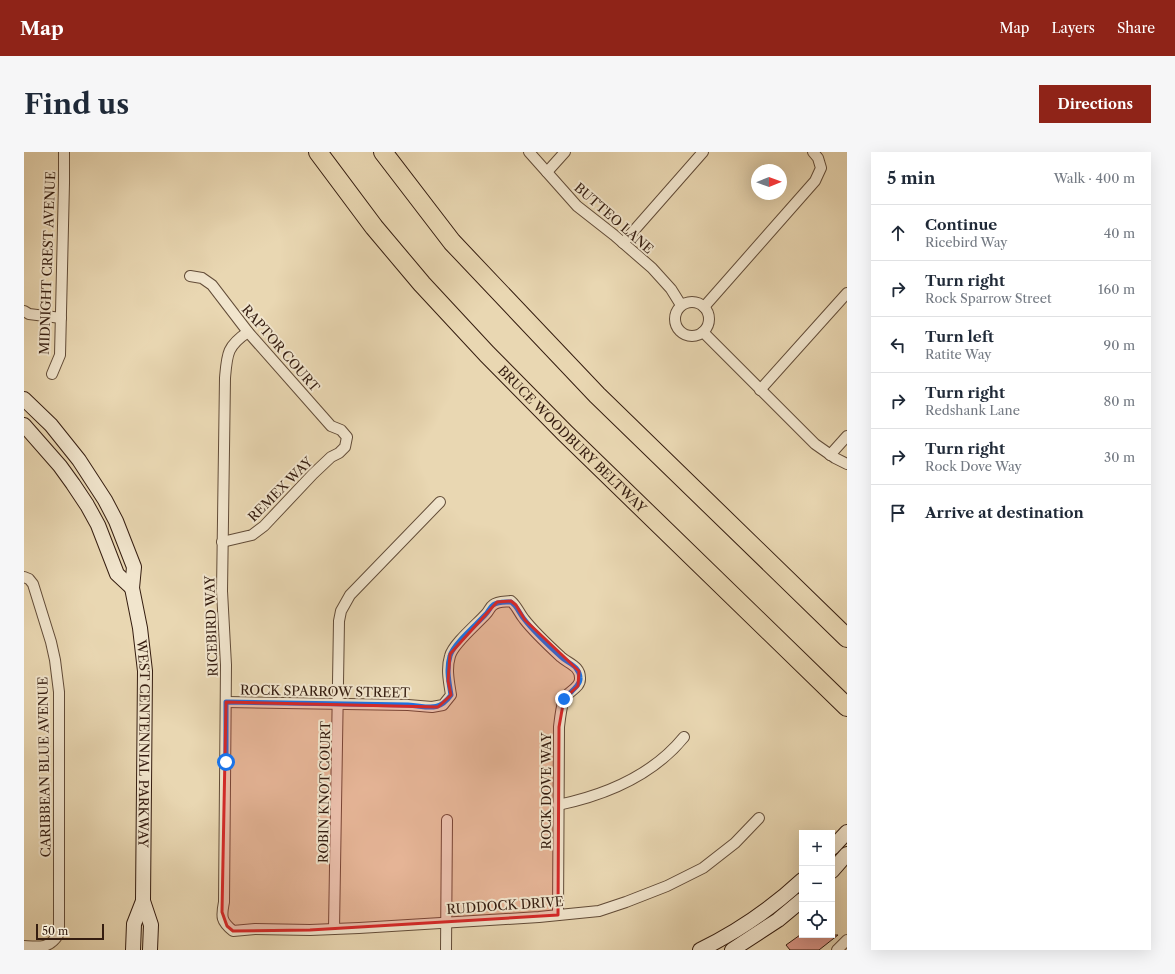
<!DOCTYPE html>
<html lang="en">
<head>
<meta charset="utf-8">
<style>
  body { margin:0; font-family:"Libre Caslon Text",serif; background:#f6f6f7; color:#1f2937 }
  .controls { position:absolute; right:12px; bottom:12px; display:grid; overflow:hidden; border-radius:0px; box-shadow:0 4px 16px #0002 }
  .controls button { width:36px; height:36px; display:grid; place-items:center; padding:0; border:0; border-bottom:1px solid #e0e1e3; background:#fff; color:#1f2937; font:20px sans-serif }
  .compass { position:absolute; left:727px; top:12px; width:36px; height:36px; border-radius:50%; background:#fff; box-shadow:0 4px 16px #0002; rotate:89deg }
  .scale { position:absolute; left:12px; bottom:10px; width:68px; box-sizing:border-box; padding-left:4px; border:2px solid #351d10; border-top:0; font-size:11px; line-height:14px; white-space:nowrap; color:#351d10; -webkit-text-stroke:3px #f1e5cd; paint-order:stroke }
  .stop { position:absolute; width:12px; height:12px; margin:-9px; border:3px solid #1a73e8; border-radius:50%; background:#fff }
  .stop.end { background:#1a73e8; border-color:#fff; box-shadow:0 1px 4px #0008 }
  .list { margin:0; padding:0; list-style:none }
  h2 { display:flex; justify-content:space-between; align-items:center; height:52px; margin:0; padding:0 16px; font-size:17px }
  h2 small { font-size:13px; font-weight:400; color:#747a83 }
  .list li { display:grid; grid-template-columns:26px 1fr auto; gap:12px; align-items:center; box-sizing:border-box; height:56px; padding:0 16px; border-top:1px solid #e0e1e3 }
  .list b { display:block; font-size:15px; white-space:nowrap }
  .list p { margin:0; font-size:13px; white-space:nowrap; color:#747a83 }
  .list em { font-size:13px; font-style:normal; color:#747a83 }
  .icon { flex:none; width:22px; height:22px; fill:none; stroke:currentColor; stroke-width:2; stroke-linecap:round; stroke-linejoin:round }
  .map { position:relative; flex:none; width:823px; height:798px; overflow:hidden; border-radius:0px }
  header { display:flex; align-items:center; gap:24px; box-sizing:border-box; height:56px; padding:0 20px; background:#8f2418; color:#fff }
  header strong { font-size:19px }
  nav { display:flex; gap:22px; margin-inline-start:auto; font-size:14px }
  .intro { display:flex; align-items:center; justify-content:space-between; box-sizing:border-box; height:96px; padding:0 24px }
  h1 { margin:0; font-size:28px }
  .button { padding:10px 18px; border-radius:0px; background:#8f2418; color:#fff; font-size:14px; font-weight:700 }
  main { display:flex; gap:24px; padding:0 24px }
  aside { flex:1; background:#fff; border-radius:0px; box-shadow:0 4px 16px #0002 }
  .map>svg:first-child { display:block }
</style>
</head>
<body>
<header>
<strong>Map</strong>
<nav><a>Map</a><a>Layers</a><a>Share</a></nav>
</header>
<div class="intro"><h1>Find us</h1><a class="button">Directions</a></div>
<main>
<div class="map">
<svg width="823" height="798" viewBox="0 0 823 798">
  <rect width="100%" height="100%" fill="#e9d7b2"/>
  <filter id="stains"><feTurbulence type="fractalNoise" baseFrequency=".005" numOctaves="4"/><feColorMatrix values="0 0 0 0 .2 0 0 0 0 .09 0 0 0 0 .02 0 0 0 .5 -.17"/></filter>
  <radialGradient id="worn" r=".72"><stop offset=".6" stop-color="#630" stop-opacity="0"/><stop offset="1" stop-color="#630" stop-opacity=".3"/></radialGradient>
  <path fill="#de988a" stroke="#351d10" d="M776,783h38l-19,15h-29l-4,-5z"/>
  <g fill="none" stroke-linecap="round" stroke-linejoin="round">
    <g stroke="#624c38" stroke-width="12">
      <g id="street">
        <path d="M505,0l48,54 37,29 38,33 19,21 10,16"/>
        <path d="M523,20l18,-20"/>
        <path d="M599,91l80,-91"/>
        <path d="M166,124l12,2 10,7 36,47 83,94 10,4 6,7 -2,10 -6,6 -8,4 -18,17 -49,52 -12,9 -30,7"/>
        <circle cx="668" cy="167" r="17"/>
        <path d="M680,155l111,-126 6,-13 -3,-10 -5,-6"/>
        <path d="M0,159l5,3 32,4"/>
        <path d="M224,180c-21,14 -21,22 -23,46l-3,213 4,74 -2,237c-3,15 -3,19 9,29l22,-2 55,1 49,-2 180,-11 60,-6 27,-9 41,-16 36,-18 32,-25 24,-25"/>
        <path d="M679,180l112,112 20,14 12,6"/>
        <path d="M28,222l8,-19 4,-172v-31"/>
        <path d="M736,238l87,-97"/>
        <path d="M806,303l17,-19"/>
        <path d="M0,425l5,2 4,5 18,58 4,18 4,32v235l-1,8c-9,14 -19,12 -34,11"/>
        <path d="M202,550l182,3 24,2 11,-2 8,-10c-2,-13 -5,-26 -1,-39 3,-12 27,-32 36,-42 3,-3 4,-7 7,-9 5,-4 13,-3 18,-4 6,5 8,12 13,18 10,13 24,26 37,38 8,7 19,9 19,21 1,10 -12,13 -16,21 -3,9 -4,19 -5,28l-1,188"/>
        <path d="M534,653c48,-10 95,-30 126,-68"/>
        <path d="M310,777l5,-308 2,-10 9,-16 90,-93"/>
        <path d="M422,798l1,-130"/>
        <path d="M813,798l10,-10"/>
      </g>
    </g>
    <g stroke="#351d10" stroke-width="16">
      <g id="secondary">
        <path id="s1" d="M0,247l27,26 28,35 26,40 11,21 18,46 -2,21 8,40 5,43 -2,230 8,24 -1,25"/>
        <path d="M0,273l36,41 13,18 14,21 11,20 19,49 15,14"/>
        <path d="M808,696l15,-16"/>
        <path d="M808,719l15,-17"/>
        <path d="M109,798l1,-26 9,-23"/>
        <path d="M676,798c37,-18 72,-42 102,-70"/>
        <path d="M708,798l46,-30 24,-20"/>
      </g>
    </g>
    <g stroke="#351d10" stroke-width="20">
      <g id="highway">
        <path id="s2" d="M294,0l56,75 48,57 65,70 78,79 282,274"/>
        <path d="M359,0l69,90 145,153 250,243"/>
      </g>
    </g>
    <use href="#street" stroke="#f1e5cd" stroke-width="10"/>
    <use href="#secondary" stroke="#f1e5cd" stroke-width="14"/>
    <use href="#highway" stroke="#e9d7b2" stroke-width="18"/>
  </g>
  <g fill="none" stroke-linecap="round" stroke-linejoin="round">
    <path stroke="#1a73e8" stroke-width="5" d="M202,610v-60l182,3c19,1 30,8 43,-10 -2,-13 -5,-26 -1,-39 3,-12 27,-32 36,-42 3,-3 4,-7 7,-9 5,-4 13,-3 18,-3 6,4 8,11 13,17 10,13 24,26 36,37 8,8 19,9 20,22 1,7 -11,15 -16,21"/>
  </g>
  <path fill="#d62828" fill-opacity="0.2" stroke="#d62828" stroke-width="3" stroke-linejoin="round" d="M487,449l5,4 9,15 54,51 -1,15 -14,13 -5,28 -1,188 -248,15 -77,1 -6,-5 -5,-14 4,-210 212,5 13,-12 -3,-14 2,-27 47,-52z"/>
  <g text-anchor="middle" stroke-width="4" stroke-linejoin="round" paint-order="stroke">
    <g font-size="13" fill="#351d10" stroke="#f1e5cd">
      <text transform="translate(590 66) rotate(41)" y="5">BUTTEO LANE</text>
      <text transform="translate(23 111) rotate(-88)" y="5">MIDNIGHT CREST AVENUE</text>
      <text transform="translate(257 196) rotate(49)" y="5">RAPTOR COURT</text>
      <text dy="5" stroke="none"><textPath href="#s2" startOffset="384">BRUCE WOODBURY BELTWAY</textPath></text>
      <text transform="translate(256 337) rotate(-45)" y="5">REMEX WAY</text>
      <text transform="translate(187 474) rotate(-92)" y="5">RICEBIRD WAY</text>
      <text transform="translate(301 539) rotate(1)" y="5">ROCK SPARROW STREET</text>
      <text dy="5" stroke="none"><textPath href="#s1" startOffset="381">WEST CENTENNIAL PARKWAY</textPath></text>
      <text transform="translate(20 615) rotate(-91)" y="5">CARIBBEAN BLUE AVENUE</text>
      <text transform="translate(522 639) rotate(-90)" y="5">ROCK DOVE WAY</text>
      <text transform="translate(300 640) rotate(-89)" y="5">ROBIN KNOT COURT</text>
      <text transform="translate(481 753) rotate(-4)" y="5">RUDDOCK DRIVE</text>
    </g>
  </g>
  <rect width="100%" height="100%" filter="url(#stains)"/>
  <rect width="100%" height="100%" fill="url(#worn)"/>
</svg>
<div class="controls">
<button>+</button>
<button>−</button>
<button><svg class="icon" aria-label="locate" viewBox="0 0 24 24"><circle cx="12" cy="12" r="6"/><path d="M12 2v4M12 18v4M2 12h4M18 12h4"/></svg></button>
</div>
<svg class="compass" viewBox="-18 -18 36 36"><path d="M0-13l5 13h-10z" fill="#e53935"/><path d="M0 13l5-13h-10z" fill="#747a83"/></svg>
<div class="scale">50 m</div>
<div class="stop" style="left:202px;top:610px"></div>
<div class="stop end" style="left:540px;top:547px"></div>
</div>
<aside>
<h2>5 min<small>Walk · 400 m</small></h2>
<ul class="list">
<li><svg class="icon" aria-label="ahead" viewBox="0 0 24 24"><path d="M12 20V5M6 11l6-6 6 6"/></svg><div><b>Continue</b><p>Ricebird Way</p></div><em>40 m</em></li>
<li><svg class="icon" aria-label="right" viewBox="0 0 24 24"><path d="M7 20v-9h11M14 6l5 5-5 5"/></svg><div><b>Turn right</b><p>Rock Sparrow Street</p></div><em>160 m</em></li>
<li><svg class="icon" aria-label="left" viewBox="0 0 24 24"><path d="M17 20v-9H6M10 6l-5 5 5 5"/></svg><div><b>Turn left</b><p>Ratite Way</p></div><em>90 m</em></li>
<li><svg class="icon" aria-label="right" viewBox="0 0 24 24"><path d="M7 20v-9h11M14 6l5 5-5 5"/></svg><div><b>Turn right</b><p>Redshank Lane</p></div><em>80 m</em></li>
<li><svg class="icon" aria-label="right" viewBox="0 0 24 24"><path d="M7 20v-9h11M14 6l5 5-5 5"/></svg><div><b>Turn right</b><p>Rock Dove Way</p></div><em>30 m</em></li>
<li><svg class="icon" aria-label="arrive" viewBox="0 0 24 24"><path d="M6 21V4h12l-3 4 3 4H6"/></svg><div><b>Arrive at destination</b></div></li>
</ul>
</aside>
</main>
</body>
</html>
